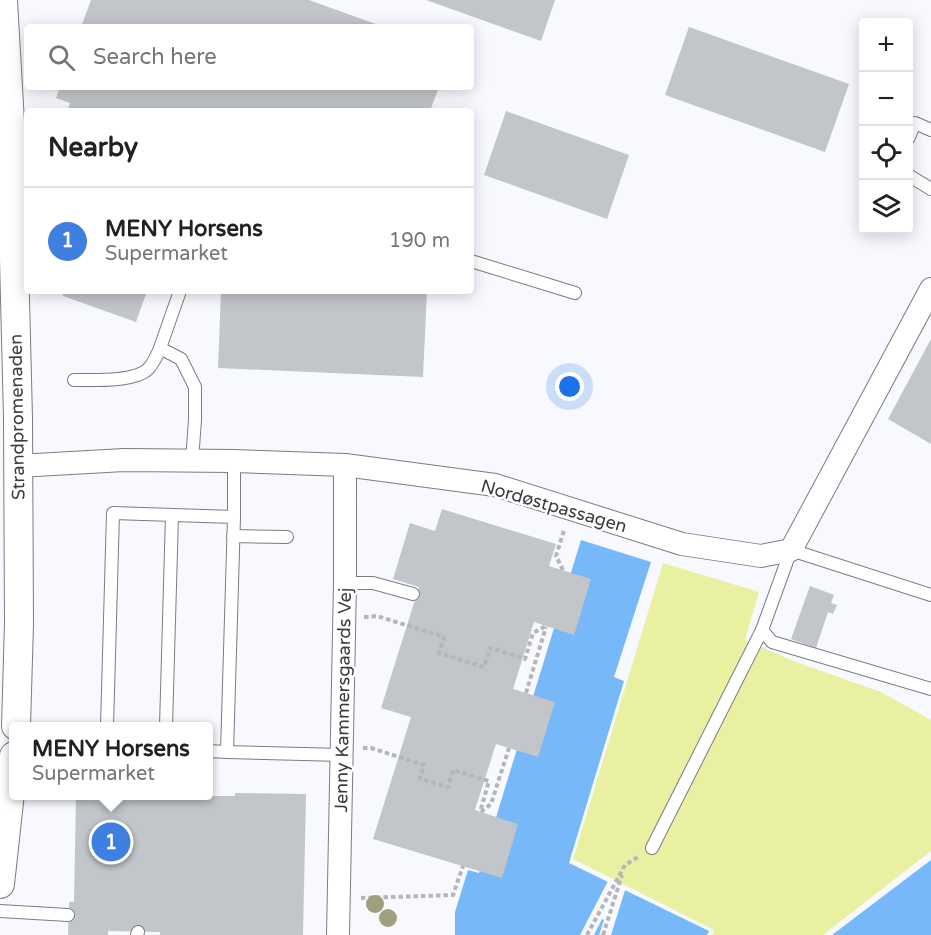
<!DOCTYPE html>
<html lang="en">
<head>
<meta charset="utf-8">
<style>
  body { margin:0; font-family:"Varela Round",sans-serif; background:#f2f2f2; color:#222 }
  .controls { position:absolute; right:18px; top:18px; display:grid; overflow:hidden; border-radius:6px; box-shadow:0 3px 15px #0003 }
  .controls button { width:54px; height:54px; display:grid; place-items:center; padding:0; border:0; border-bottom:2px solid #e0e0e0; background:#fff; color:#222; font:30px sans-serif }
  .you { position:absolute; left:570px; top:387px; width:21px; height:21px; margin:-15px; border:4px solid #fff; border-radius:50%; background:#1a73e8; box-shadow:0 0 0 9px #1a73e833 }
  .badge { display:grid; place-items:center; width:39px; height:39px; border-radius:50%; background:#aa4419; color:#fff; font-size:20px; font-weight:700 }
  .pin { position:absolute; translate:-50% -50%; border:3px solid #fff; box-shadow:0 2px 6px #0006 }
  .popup { position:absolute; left:9px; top:722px; width:204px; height:78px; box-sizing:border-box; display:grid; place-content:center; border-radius:6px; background:#fff; filter:drop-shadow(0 2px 4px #0005); font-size:20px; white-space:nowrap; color:#767676 }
  .popup b { font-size:22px; color:#222 }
  .popup::after { content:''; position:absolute; left:50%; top:100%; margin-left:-12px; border:12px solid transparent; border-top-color:#fff }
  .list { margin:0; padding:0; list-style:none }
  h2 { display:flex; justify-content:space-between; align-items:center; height:78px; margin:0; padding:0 24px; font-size:26px }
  h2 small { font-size:20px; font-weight:400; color:#767676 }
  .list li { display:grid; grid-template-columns:39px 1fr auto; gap:18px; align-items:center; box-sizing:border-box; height:108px; padding:0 24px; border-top:2px solid #e0e0e0 }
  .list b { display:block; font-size:22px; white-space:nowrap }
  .list p { margin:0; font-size:20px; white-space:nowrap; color:#767676 }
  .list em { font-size:20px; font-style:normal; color:#767676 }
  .icon { flex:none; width:33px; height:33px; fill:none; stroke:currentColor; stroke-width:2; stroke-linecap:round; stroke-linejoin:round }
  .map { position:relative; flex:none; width:931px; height:935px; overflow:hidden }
  .search { position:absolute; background:#fff; box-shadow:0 3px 15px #0003; left:24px; top:24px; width:450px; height:66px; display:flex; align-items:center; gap:15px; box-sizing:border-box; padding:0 21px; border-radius:6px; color:#767676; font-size:22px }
  .panel { position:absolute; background:#fff; box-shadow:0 3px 15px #0003; left:24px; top:108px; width:450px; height:186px; border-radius:6px }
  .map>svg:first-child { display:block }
</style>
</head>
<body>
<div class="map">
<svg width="931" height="935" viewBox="0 0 931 935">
  <rect width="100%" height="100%" fill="#f7f9fe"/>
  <path fill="#eaf0a2" d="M663,563l96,29 -14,48 51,22 85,30 50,28v131l-108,84h-111l2,-5 -141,-71z"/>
  <g fill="#76b8f8">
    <path d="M581,540l70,22 -37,115 10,4 -55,182 140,68 -2,4h-252v-23l13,-42 11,3z"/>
    <path d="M931,860v75h-99z"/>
  </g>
  <path fill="#f7f9fe" d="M609,879l17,8 -15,48h-12l5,-15 -2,-1 -8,16h-14z"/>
  <g fill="#c2c5c9">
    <path d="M91,0h218l75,27h-303z"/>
    <path d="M426,0h129l-14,41z"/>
    <path d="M689,27l160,57 -24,68 -160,-57z"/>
    <path d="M60,87h379l-9,24h-363l3,-8 -14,-5z"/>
    <path d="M506,111l123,44 -22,64 -123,-44z"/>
    <path d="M62,291h85l-11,31 -73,-26z"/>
    <path d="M221,291h206l-4,86 -205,-9z"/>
    <path d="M931,339v105l-43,-25z"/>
    <path d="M442,509l114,35 -7,22 42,13 -17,56 -40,-13 -21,67 42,13 -17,55 -42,-13 -21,66 43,14 -16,54 -129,-39 38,-122 -30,-9 38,-121 -26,-8 17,-56 25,8z"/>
    <path d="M810,586l24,9 -3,8 6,2 -4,9 -5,-2 -12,36 -25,-9z"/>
    <path d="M235,793l71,1 -3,141h-143v-3l-52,-1v4h-40l1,-33h5l2,-106h159z"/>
  </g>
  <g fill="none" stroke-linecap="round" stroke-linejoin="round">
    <g stroke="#7a7c80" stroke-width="14">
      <g id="service">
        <path d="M908,139l7,-16 16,7"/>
        <path d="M908,175l23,14"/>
        <path d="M471,261l104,32"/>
        <path d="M180,291l-20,57 21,11 14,28v33l-3,41"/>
        <path d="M74,380c19,0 61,2 74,-11 6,-6 9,-14 12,-21"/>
        <path d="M234,517v-56"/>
        <path d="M233,536l54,1"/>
        <path d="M345,583h28l40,11"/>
        <path d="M762,630l10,12 159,47"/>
        <path d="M107,726l6,-213 121,4 -7,235 -19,-1"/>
        <path d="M166,726l6,-211"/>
        <path d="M227,752l115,3"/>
        <path d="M652,848l110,-218 29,-80 140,45"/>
        <path d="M0,911l68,4"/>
        <path d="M137,935l1,-3"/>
      </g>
    </g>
    <g stroke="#7a7c80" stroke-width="24">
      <g id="minor">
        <path d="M18,466l106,-6 110,1 111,4 150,20 187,59 79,12 30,-6 140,-261"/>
        <path d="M338,935l7,-352v-118"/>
      </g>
    </g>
    <g stroke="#7a7c80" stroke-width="30">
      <g id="tertiary">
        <path d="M3,0l8,140 7,278 1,206 -3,102"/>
        <path d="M0,884l14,-128"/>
      </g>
    </g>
    <g stroke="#b4b6ba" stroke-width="4" stroke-dasharray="4.5 3" stroke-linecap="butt">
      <path d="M563,570l-7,-14 8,-26"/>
      <path d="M364,617l13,-1 67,21 -5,16 45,14 6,-19 35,11 8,-26 13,-7"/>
      <path d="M526,693l20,-66"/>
      <path d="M363,748h8l53,17 -4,14 28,8 5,-17 36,11 -9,31"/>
      <path d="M481,812l10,-8 18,-56"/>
      <path d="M361,898l92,-3 10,-29"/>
      <path d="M587,935l38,-70 13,-8"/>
      <path d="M603,935l19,-60"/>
    </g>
    <use href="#service" stroke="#fff" stroke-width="12"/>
    <use href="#minor" stroke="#fff" stroke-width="22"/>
    <use href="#tertiary" stroke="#fff" stroke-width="28"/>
  </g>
  <g fill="#9ea07d">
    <circle cx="375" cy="904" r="9"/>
    <circle cx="388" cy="918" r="9"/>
  </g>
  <g text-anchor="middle" stroke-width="5" stroke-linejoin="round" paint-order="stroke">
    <g font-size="18" fill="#3c3d3f" stroke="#fff">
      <text transform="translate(17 417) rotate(-91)" y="6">Strandpromenaden</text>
      <text transform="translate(554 506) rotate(16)" y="6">Nordøstpassagen</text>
      <text transform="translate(343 700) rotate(-89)" y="6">Jenny Kammersgaards Vej</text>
    </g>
  </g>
</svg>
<div class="controls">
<button>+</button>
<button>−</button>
<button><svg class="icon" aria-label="locate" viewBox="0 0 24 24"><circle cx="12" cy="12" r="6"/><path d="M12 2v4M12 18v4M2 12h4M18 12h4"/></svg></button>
<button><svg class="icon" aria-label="layers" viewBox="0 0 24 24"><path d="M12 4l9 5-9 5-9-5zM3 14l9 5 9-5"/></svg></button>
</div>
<div class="you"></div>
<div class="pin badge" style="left:111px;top:842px;background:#3f7fe0">1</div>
<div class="popup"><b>MENY Horsens</b>Supermarket</div>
<div class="search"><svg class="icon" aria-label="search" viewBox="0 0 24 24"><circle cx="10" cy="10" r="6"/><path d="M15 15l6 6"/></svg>Search here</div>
<section class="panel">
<h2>Nearby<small></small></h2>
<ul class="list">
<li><span class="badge" style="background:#3f7fe0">1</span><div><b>MENY Horsens</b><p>Supermarket</p></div><em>190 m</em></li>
</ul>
</section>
</div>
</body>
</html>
